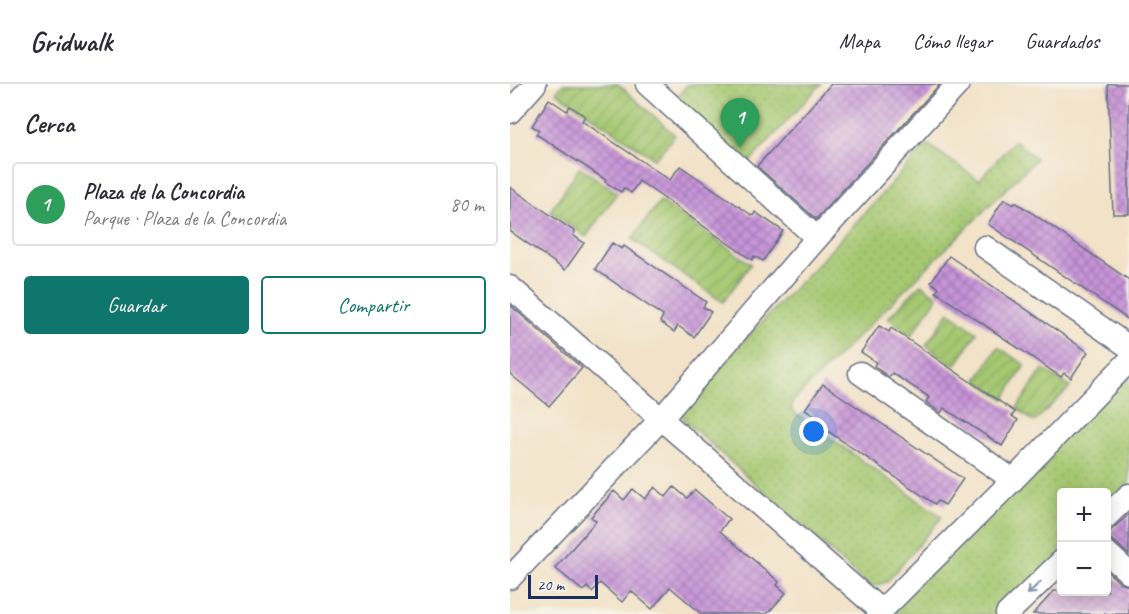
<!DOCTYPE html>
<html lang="es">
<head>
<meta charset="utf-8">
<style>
  body { margin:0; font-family:Caveat,sans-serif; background:#f7f7f7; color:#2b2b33 }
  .controls { position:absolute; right:18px; bottom:18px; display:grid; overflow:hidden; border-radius:6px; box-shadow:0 3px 15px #0003 }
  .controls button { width:54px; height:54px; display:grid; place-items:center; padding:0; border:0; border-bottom:2px solid #e1e1e2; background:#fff; color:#2b2b33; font:30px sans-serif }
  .scale { position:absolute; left:18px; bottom:15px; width:70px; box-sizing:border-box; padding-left:6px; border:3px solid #1b2f5e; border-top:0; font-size:16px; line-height:21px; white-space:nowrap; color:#1b2f5e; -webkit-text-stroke:4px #f7f3e8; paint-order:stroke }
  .you { position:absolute; left:304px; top:348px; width:21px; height:21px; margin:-15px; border:4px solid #fff; border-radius:50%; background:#1a73e8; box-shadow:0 0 0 9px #1a73e833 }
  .badge { display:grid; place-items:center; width:39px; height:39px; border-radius:50%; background:#0f766e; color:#fff; font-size:20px; font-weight:700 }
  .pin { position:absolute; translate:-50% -50px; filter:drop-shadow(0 2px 3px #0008) }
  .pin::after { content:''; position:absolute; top:32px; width:21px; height:18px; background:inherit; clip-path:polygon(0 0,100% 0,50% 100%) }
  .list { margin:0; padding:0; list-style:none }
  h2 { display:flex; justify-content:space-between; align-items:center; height:78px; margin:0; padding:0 24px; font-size:26px }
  h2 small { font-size:20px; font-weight:400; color:#7c7c81 }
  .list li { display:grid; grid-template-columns:39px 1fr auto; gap:18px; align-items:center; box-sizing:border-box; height:84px; margin:0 12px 12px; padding:0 12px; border:2px solid #e1e1e2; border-radius:6px }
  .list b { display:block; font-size:22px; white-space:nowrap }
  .list p { margin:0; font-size:20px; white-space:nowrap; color:#7c7c81 }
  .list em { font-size:20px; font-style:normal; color:#7c7c81 }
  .actions { display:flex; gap:12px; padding:18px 24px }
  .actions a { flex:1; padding:14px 0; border:2px solid #0f766e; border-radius:6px; text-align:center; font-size:21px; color:#0f766e }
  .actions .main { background:#0f766e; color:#fff }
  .map { position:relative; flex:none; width:619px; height:530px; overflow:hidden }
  header { display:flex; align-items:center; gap:36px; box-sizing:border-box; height:84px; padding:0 30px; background:#fff; border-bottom:2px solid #e1e1e2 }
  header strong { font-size:28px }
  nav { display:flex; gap:33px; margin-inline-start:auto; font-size:21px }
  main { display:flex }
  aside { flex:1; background:#fff }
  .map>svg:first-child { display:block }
</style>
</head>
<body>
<header>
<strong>Gridwalk</strong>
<nav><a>Mapa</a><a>Cómo llegar</a><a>Guardados</a></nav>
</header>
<main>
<aside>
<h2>Cerca<small></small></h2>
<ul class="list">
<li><span class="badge" style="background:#2e9e5b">1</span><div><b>Plaza de la Concordia</b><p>Parque · Plaza de la Concordia</p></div><em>80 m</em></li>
</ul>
<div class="actions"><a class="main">Guardar</a><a>Compartir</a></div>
</aside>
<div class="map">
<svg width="619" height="530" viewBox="0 0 619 530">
  <defs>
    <pattern id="park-dots" width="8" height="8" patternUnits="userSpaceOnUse" patternTransform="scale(1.5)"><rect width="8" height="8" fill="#a5c871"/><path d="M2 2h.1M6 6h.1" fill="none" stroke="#8dac64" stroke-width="1.8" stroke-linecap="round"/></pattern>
    <pattern id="garden-furrows" width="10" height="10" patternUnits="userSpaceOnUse" patternTransform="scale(1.5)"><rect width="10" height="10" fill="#a5c871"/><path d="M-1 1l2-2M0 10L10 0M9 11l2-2" fill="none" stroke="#8dac64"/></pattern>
    <pattern id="building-cross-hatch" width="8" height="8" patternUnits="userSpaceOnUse" patternTransform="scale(1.5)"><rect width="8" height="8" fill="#c794d8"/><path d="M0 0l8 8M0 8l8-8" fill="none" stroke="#a179b2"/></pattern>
  </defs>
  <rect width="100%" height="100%" fill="#f7f3e8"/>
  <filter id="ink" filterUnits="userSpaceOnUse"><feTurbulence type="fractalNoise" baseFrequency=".0167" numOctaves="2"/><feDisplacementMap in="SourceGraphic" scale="12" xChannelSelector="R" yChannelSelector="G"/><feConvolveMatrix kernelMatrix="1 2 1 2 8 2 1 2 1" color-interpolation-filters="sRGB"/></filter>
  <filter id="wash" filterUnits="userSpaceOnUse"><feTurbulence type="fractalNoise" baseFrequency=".008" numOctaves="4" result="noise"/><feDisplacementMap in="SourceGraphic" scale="24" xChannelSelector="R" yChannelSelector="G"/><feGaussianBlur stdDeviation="1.35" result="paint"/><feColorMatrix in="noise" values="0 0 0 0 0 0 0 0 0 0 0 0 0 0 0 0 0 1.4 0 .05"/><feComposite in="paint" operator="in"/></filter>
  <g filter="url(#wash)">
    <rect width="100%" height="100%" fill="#f2e2c7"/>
    <g fill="url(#park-dots)" stroke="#607c68" stroke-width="1.5">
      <path d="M178,0h133l-79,86 -71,-65z"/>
      <path d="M505,56l21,19 -244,243v9l150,106 -55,65 -17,5 -186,-167 -4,-13 150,-156 97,-107 52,36z"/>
      <path d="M619,276v145l-22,23 -1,-36h-44l-1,82 -38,40h-145z"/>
    </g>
    <g fill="url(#garden-furrows)" stroke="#607c68" stroke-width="1.5">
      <path d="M53,0h55l57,51 -20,24 -99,-67z"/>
      <path d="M70,83l37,26 -31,44 -36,-26z"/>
      <path d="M150,117l91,63 -28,38 -91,-63z"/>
      <path d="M411,200l17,13 -27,39 -23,-18z"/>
      <path d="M439,228l28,21 -22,33 -29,-21z"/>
      <path d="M488,263l27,18 -21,34 -27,-19z"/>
      <path d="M533,285l27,18 -36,35 -17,-14z"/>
    </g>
    <g id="blocks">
      <g fill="url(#building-cross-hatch)">
        <path d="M321,0h109l-124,135 -59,-53z"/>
        <path d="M598,0h21v130h-16z"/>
        <path d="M39,15l18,12 3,-5 15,10 -3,5 88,59 10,-14 73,50 2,-4 28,19 -20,30 -9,-5 -2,4 -113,-79 -8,12 -7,-5 -3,4 -16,-10 1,-2 -70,-46 3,-4 -7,-4z"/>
        <path d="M0,103l65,45 -2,3 11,8 -19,27 -55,-39z"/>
        <path d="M494,115l10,6 1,-3 11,7 103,71v40l-141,-96z"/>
        <path d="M102,159l10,6 2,-3 82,56 -3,5 8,5 -17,25 -16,-11 -4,6 -14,-10 3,-6 -68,-47z"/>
        <path d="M439,172l139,96 -17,26 -7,-5 -3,4 -125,-85 3,-4 -8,-6z"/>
        <path d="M0,221l72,63 -33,38 -39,-32z"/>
        <path d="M369,242l10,6 2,-4 124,84 -3,4 6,4 -16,26 -58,-38 -3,5 -15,-11 3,-5 -37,-24 -3,4 -15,-11 2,-4 -15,-10z"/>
        <path d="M313,300l140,95 -18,26 -7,-4 -3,3 -125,-85 3,-5 -8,-5z"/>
        <path d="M145,403l11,10 8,-10 13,11 8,-8 34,29 -9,12 59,51 -2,3 9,8 -19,21h-65l-32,-27 -18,22 -21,-18 -9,11 -22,-19 -8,9 -5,-5 -4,4 -28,-23 41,-47 -5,-4 23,-26 10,9 9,-11 12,10z"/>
        <path d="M619,430v41l-14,-13 -8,-3v-5z"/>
        <path d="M597,487l13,12 9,3v28h-96l21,-23h53z"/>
      </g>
    </g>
  </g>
  <g filter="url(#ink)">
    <use href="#blocks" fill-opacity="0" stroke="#666e83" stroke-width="1.5"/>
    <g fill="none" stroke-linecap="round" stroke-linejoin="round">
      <g stroke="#666e83" stroke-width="25">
        <g id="street">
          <path d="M137,0l170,154"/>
          <path d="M0,28l25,-28"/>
          <path d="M475,163l144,100"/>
          <path d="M0,203l370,323"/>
          <path d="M350,289l153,107"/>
          <path d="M596,433l23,-22"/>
          <path d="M596,468l23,21"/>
          <path d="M0,494l151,-159 156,-181 141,-154"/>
          <path d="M368,530l135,-134 116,-119"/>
          <path d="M497,530l55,-53"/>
        </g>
      </g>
      <use href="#street" stroke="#fff" stroke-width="22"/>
    </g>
    <defs><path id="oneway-shaft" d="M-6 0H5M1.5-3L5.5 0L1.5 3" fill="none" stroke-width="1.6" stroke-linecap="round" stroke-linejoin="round" transform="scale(1.5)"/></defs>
    <use stroke="#8d97ae" href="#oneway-shaft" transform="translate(524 504) rotate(136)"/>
  </g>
</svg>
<div class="controls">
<button>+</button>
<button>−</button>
</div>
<div class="scale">20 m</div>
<div class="you"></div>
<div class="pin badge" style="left:230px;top:64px;background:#2e9e5b">1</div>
</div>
</main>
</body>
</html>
